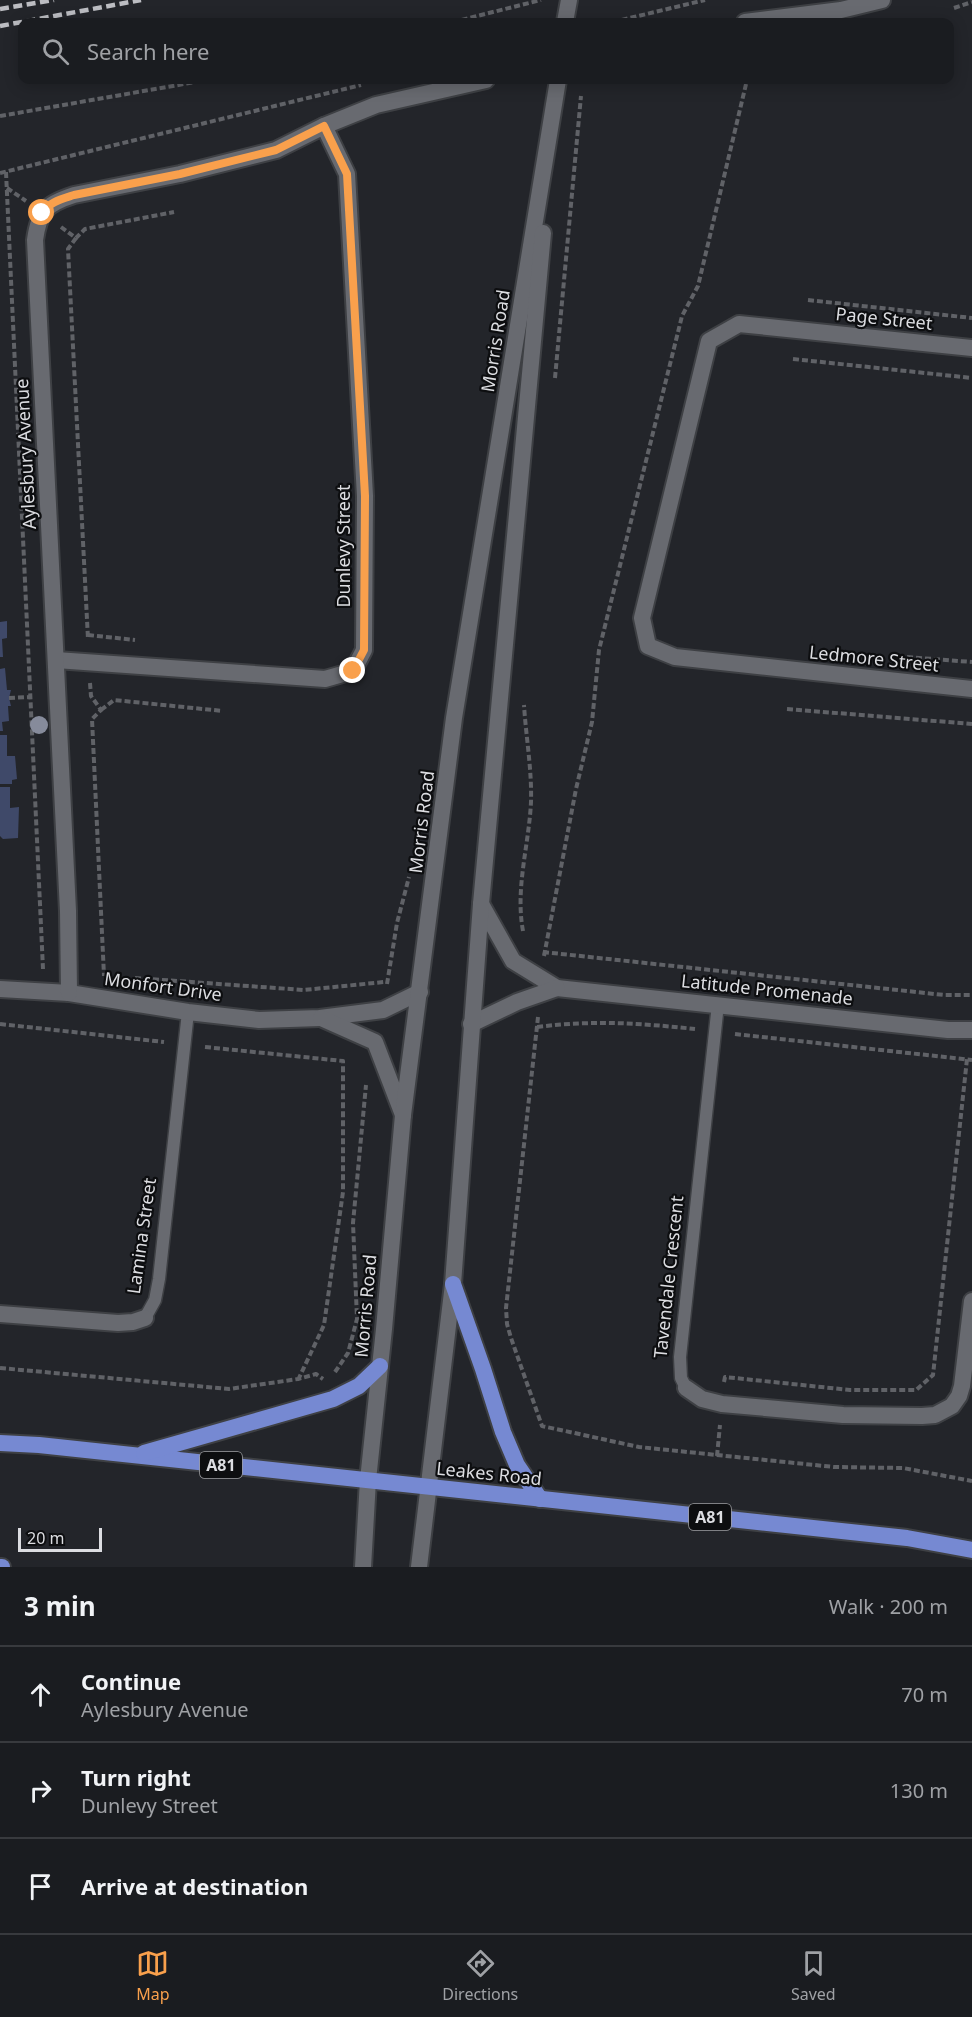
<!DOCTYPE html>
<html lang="en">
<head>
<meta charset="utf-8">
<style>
  body { margin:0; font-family:"Noto Sans",sans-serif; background:#27292d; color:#f1f3f6 }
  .scale { position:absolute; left:18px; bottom:15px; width:84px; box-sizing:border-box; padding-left:6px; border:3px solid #dcdde1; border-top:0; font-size:16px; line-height:21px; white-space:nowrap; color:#dcdde1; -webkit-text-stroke:4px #0d0e10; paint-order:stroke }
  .stop { position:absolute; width:18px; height:18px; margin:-14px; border:4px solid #f9a04c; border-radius:50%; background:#fff }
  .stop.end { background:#f9a04c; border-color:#fff; box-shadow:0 2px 6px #0008 }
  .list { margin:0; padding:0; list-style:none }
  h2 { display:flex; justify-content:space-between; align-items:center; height:78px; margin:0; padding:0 24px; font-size:26px }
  h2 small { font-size:20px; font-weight:400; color:#9fa1a5 }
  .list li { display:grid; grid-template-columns:39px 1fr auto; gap:18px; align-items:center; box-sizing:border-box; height:96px; padding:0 24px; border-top:2px solid #383a3e }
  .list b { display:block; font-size:22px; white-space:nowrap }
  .list p { margin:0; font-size:20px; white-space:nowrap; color:#9fa1a5 }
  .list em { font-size:20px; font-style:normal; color:#9fa1a5 }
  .icon { flex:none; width:33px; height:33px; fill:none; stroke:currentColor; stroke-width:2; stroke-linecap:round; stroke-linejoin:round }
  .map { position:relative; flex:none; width:972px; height:1567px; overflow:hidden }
  .search { position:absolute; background:#1a1c20; box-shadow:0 3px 15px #0003; left:18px; right:18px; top:18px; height:66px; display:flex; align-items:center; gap:15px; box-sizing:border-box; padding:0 21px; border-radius:12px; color:#9fa1a5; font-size:22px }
  .sheet { height:366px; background:#1a1c20 }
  nav { display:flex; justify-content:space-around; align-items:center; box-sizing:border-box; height:84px; border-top:2px solid #383a3e; background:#1a1c20; font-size:16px; color:#9fa1a5 }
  nav a { display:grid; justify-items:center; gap:3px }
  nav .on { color:#f9a04c }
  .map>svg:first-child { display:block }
</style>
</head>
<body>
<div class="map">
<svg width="972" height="1567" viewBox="0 0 972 1567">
  <rect width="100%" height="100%" fill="#23252a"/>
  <g fill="#3f4969">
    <path d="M7,621v17l-5,1 1,18h-3v-35z"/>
    <path d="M5,668l2,22h4l-2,8 2,8h-3l1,15 -7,1 1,9h-3v-62z"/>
    <path d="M0,735h7v21h8l2,23 -5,1v4h-12z"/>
    <path d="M0,787h10v21l9,-1 -1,31 -15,1 -3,-3z"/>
  </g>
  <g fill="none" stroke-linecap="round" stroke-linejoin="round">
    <g stroke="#3e4044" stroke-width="15">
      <g id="service">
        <path d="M145,1318l10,-18 4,-21 29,-267"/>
        <path d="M686,1388l-5,-10 -1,-21 38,-353"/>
      </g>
    </g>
    <g stroke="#3e4044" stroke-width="20">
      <g id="minor">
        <path d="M745,22l96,-12 41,-10"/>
        <path d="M972,348l-233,-24 -30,17 -67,277 6,28 27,11 297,32"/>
        <path d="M56,660l269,19 28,-8 11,-21 1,-154 -18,-322 -23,-48"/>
        <path d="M0,989l69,4 119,19 71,8 61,-2 63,-8 37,-18"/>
        <path d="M69,993l-1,-82 -33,-671c4,-29 11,-36 39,-45l106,-21 96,-24 48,-24 52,-21 110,-25"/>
        <path d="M321,1018l54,24 28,73"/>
        <path d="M0,1314l118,9 15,-1 12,-4"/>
        <path d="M686,1388l16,11 20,5 121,11 79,1 13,-1 17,-9 7,-10 3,-10 10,-85"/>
      </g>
    </g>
    <g stroke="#3e4044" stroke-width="20">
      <g id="tertiary">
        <path d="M565,22l4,-22"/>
        <path d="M481,904l32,57 44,27 391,42h24"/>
        <path d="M471,1024l46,-22 40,-14"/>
        <path d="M363,1567l5,-87 16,-151 19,-214 51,-397 104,-638"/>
        <path d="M419,1567l34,-283 28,-380 62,-671"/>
      </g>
    </g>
    <g stroke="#3e4044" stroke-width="20">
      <g id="trunk">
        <path d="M453,1284l30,85 20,63 14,33 23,34"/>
        <path d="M0,1443l39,2 868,93 65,12"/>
        <path d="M144,1453l189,-54 26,-13 21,-20"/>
        <path d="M0,1567h2"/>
      </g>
    </g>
    <g stroke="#606267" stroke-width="4" stroke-dasharray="6 3" stroke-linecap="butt">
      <path d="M954,8l18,-6"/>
      <path d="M453,22l88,-22"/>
      <path d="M613,22l92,-22"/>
      <path d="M0,116l207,-36"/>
      <path d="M6,172l37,797"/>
      <path d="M0,173l361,-88"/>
      <path d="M7,188l19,13"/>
      <path d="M61,227l15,11 9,-9 89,-17"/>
      <path d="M76,238l-8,11 20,390"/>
      <path d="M808,300l164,18"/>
      <path d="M793,359l179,19"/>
      <path d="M555,378l26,-282"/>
      <path d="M88,635l47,5"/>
      <path d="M907,657l65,5"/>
      <path d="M90,683l1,13 10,14 -9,9 12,257"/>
      <path d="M9,698l21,-1"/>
      <path d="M787,709l185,15"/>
      <path d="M101,710l13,-10 109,11"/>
      <path d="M523,931c-8,-43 6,-86 8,-129 1,-32 -5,-65 -7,-97"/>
      <path d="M543,952l401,43h28"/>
      <path d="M544,956l32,-167 16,-67 7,-72 83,-334 16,-30 49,-206"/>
      <path d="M135,978l169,12 80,-8"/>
      <path d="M387,984l10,-61 12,-46"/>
      <path d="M538,1017l-32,291 1,16 4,14 31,88 97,21 195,20 69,1 69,13"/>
      <path d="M0,1024l164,18"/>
      <path d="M537,1027c57,-7 101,-4 158,2"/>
      <path d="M735,1034l237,26"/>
      <path d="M205,1047l138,14v131l-19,133 -25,53"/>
      <path d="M0,1368l229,21 69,-10 18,-5 7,5"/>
      <path d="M335,1372l13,-19 9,-34 -4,-96 13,-138"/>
      <path d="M724,1382l1,-5 125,13h66l17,-15 34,-316"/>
      <path d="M717,1456l3,-31"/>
    </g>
    <use href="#service" stroke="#686a70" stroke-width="12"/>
    <use href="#minor" stroke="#686a70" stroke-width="16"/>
    <use href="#tertiary" stroke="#686a70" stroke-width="16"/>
    <use href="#trunk" stroke="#7689d2" stroke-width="16"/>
    <g stroke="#bcbdc2" stroke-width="4.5" stroke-dasharray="9 4.5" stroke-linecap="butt">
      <path d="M0,9l54,-9"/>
      <path d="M0,26l141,-26"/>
    </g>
  </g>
  <circle fill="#868b9b" cx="39" cy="725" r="9"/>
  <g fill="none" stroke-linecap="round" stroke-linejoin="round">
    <path stroke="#f9a04c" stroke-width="8" d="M42,213c7,-11 20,-14 32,-18l106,-21 96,-24 48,-24 23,48 18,322 -1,154 -11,21"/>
  </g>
  <g text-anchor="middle" stroke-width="4.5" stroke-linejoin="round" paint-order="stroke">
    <g fill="#0d0e10" stroke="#9e9fa2" stroke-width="1.5">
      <rect x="200" y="1452" width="42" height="26" rx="4.5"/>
      <rect x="689" y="1504" width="42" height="26" rx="4.5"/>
    </g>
    <g font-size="16" font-weight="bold" fill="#dcdde1">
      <text x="221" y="1471">A81</text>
      <text x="710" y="1523">A81</text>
    </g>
    <g font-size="18" fill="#dcdde1" stroke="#0d0e10">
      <text transform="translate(884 319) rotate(6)" y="6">Page Street</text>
      <text transform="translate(496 341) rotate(-81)" y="6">Morris Road</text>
      <text transform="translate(26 454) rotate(-93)" y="6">Aylesbury Avenue</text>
      <text transform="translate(344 546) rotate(-90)" y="6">Dunlevy Street</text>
      <text transform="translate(874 659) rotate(6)" y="6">Ledmore Street</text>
      <text transform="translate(422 822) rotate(-83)" y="6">Morris Road</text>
      <text transform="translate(163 987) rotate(8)" y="6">Monfort Drive</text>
      <text transform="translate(767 990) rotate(6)" y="6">Latitude Promenade</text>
      <text transform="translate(142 1236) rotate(-82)" y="6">Lamina Street</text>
      <text transform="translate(669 1277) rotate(-84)" y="6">Tavendale Crescent</text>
      <text transform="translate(366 1306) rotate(-85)" y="6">Morris Road</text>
      <text transform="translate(489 1474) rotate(6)" y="6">Leakes Road</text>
    </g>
  </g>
</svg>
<div class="scale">20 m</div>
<div class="stop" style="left:42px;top:213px"></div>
<div class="stop end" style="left:353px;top:671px"></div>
<div class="search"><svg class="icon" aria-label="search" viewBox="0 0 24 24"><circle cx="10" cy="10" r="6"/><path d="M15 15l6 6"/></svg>Search here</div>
</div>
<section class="sheet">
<h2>3 min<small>Walk · 200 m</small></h2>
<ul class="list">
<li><svg class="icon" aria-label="ahead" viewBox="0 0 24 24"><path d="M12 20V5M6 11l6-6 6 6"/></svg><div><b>Continue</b><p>Aylesbury Avenue</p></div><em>70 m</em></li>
<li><svg class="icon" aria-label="right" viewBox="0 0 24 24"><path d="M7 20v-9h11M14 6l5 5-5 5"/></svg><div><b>Turn right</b><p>Dunlevy Street</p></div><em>130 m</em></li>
<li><svg class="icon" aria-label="arrive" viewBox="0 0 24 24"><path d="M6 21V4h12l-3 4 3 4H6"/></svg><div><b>Arrive at destination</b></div></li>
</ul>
</section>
<nav>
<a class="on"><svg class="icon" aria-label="map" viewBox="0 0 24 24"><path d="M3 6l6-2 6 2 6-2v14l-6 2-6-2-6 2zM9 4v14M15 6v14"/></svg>Map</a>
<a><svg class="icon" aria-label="directions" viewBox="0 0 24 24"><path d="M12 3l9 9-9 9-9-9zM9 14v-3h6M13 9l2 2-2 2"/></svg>Directions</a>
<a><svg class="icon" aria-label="saved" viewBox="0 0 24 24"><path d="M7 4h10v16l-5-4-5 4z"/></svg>Saved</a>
</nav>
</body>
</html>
